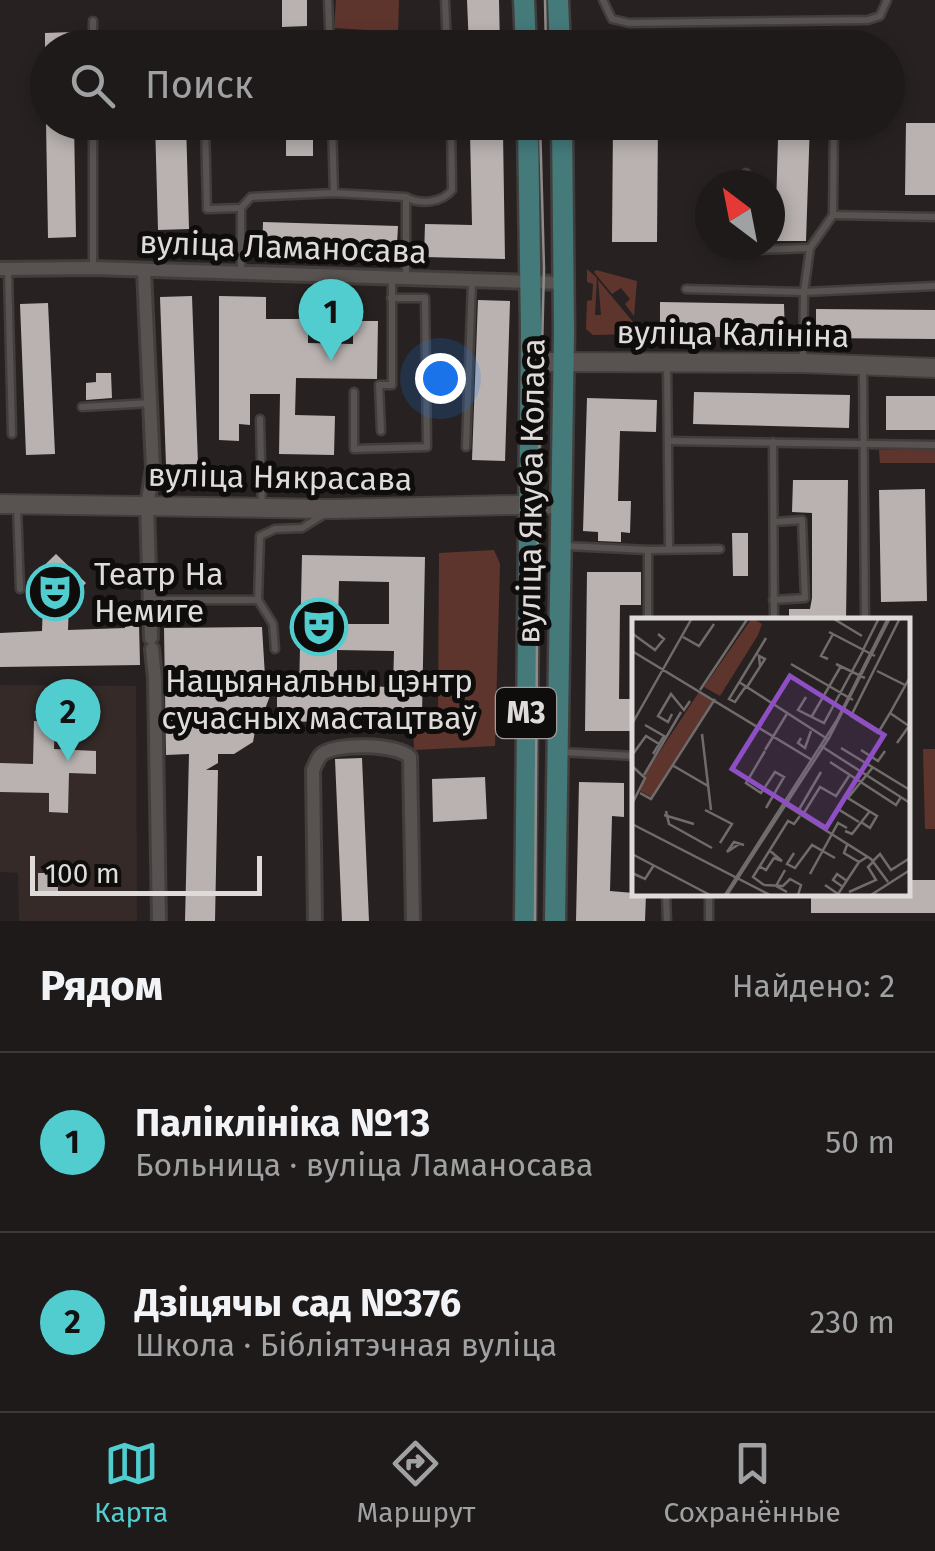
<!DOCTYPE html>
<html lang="ru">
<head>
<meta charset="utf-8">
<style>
  body { margin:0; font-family:"Fira Sans",sans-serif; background:#2a2726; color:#f1f3f6 }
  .compass { position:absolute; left:695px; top:170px; width:90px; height:90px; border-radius:50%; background:#1d1a19; box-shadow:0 5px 15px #0003; rotate:328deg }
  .scale { position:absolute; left:30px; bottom:25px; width:232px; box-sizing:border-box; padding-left:10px; border:5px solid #dedbda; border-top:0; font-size:28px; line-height:35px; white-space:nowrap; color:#dedbda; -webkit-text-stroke:8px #0f0c0c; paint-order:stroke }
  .you { position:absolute; left:440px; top:378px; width:35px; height:35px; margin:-25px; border:8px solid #fff; border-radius:50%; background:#1a73e8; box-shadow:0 0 0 15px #1a73e833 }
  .badge { display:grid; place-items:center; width:65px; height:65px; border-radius:50%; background:#52cdcf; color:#111; font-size:32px; font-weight:700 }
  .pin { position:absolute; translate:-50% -82px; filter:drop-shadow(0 2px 5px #0008) }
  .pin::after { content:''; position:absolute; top:52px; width:35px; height:30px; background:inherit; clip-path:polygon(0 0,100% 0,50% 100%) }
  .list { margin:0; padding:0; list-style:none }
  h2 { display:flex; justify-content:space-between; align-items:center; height:130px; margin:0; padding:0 40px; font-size:42px }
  h2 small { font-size:32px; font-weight:400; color:#a0a1a2 }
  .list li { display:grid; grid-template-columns:65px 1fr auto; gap:30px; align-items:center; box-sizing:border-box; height:180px; padding:0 40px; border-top:2px solid #3b3838 }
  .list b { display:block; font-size:38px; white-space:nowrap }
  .list p { margin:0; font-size:32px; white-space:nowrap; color:#a0a1a2 }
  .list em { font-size:32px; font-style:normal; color:#a0a1a2 }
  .icon { flex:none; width:55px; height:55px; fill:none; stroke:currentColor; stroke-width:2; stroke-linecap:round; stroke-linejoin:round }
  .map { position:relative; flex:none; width:935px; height:921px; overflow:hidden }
  .search { position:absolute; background:#1d1a19; box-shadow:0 5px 15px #0003; left:30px; right:30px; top:30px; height:110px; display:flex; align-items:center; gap:25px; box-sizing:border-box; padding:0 35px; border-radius:55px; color:#a0a1a2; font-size:38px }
  .sheet { height:490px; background:#1d1a19 }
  nav { display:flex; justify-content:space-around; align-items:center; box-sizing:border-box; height:140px; border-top:2px solid #3b3838; background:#1d1a19; font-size:28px; color:#a0a1a2 }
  nav a { display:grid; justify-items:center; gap:5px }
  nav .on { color:#52cdcf }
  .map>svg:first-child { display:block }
</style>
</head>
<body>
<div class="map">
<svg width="935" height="921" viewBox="0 0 935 921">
  <rect width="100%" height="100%" fill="#272221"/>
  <path fill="#352a28" d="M0,685l136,1 1,235h-118l-1,-48 -18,-1z"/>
  <g fill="#5e352d">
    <path d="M336,0h63l-1,32 -64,-4z"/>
    <path d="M587,269l10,9 -2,37h6l-3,-35 35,42 -1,12 -39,1 -7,-6 1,-28 5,-1 1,-16 -6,-2z"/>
    <path d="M596,270l41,11 -3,35 -9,-12 5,-5 -9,-11 -9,6 -18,-22z"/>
    <path d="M879,450h56v13h-55z"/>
    <path d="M494,550l6,14 -5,182 -81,4 -1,-32 25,-1 1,-164z"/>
    <path d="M923,749h12v80h-10z"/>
  </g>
  <g fill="#b9b2b1" fill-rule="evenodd">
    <path d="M282,0h25v26l-25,1z"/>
    <path d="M467,0h32l1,48h-31z"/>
    <path d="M72,32v16h-27v-15z"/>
    <path d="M46,122h28l2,115 -28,1z"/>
    <path d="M155,122h31l3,107 -31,1z"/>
    <rect x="286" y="122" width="27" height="34"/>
    <path d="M613,122h45l-1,120h-45z"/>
    <path d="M710,122h100l-4,119h-31l3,-102 -68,-2z"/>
    <path d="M906,123h29v72h-30z"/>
    <path d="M470,133h33l2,126 -81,-2 1,-33 47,1z"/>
    <path d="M263,222l135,4 -2,36 -134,-4z"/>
    <path d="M192,296l6,168 -32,1 -6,-168z"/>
    <path d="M219,296l47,1v22h42v24l45,1v-23h25l-1,58 -81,-1 -1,37 40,1 -1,39 -55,-1 1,-60h-30v31l-11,-1v17l-20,-1z"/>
    <path d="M478,300l32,1 -5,160 -33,-1z"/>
    <path d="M660,302l124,2 1,34 -125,-2z"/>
    <path d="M48,303l7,151 -29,1 -6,-151z"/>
    <path d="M816,309l119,1v29l-119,-1z"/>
    <path d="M96,373h15l1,25 -26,2v-17l10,-1z"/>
    <path d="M694,392l156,3 -1,33 -156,-4z"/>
    <rect x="886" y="396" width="49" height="34"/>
    <path d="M587,398l70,2 -1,32 -36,-1 -2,70h13l-1,32 -9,-1v10l-23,-1v-9l-15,-1z"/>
    <path d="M793,480h55l-2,141h-57v-12h21l2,-11v-85l-20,-1z"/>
    <path d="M925,489l2,112 -46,1 -2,-112z"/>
    <path d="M732,533h16v43h-15z"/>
    <path d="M56,554l30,29 -17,18 -1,29 57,-2v-5h14l1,42 -140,2v-34l42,-2 1,-29 -16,-20z"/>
    <path d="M302,555l123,2 -3,158h-101v7l-44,-1v-28l22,1zM339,581l50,1v42h-51zM337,650l57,1 -1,36 -37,-1v-10h-19z"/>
    <path d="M587,572h54v33h-21l-1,94h16v32h-50z"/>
    <path d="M262,627l4,66h5l-10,27h-4l-4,22 -19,12h-16v9l-12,7h12l-3,151h-30l4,-167 -23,1 -2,-127z"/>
    <path d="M34,721l21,1 -1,27 42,2v23l-27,-1 -1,40 -19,-1v-19l-49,-1v-29l33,1z"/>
    <path d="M362,758l7,163h-27l-7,-162z"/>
    <path d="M485,777l2,42 -54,3 -1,-43z"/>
    <path d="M579,782l45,1v34l-12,-1 -2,75 36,3 -1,27h-69z"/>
    <rect x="38" y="873" width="20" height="18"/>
    <path d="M908,880h27v33h-124v-19h97z"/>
  </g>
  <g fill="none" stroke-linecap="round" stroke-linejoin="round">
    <g stroke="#413e3d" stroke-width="11">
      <g id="lane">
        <path d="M328,0l2,48"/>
        <path d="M445,0l2,48"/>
        <path d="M603,0l9,19 17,4 239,-3 12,-4 7,-16"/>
        <path d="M93,21v27"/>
        <path d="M205,122l2,87 34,-1 10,-11 83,-4 72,4c14,8 36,6 46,-7l-1,-68"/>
        <path d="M332,122l2,71"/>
        <path d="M746,173v12"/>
        <path d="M833,215l102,2"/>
        <path d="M749,245l8,5 53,-2"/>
        <path d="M93,267v-145"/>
        <path d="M8,271l4,163"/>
        <path d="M241,273v-65"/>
        <path d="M406,276v-78"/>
        <path d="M686,289l118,3 131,-6"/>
        <path d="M803,362l1,-70 6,-44 23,-33 1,-93"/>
        <path d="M667,365l2,184"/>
        <path d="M863,367l2,254"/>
        <path d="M354,392v57l73,-2 -2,-149h-34"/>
        <path d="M82,407l69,-4"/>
        <path d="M260,419l2,88"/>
        <path d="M381,431l-2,-46h13v-107"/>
        <path d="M668,441l267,4"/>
        <path d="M773,442l1,179"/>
        <path d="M466,447l6,-165"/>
        <path d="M17,505l3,84"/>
        <path d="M566,546l82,4 72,-1"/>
        <path d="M113,581h36"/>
        <path d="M150,600h108l2,-64 15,-7 27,-1 21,-13"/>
        <path d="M258,600l15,24 2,25"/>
        <path d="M773,600l32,-2 -3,-78 -28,2"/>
        <path d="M648,621v-71"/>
        <path d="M562,752l73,4"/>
        <path d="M666,894l1,27"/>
        <path d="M709,894v27"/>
      </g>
    </g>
    <g stroke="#413e3d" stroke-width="18">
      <g id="street">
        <path d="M0,269l93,-1 471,15"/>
        <path d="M144,271l9,197 -6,38 4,132"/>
        <path d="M152,649l3,29 4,243"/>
        <path d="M315,921l-2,-151c3,-6 4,-11 8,-15 14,-13 77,-11 89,2l3,164"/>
      </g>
    </g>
    <g stroke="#413e3d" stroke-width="22">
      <g id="secondary">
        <path d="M531,362l272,1 132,5"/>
        <path d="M0,504l332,5 228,-5"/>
      </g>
    </g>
    <g stroke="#413e3d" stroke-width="25">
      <g id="primary">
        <path d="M524,0l2,48"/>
        <path d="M558,0l2,48"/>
        <path d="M525,921l6,-590 -3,-209"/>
        <path d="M555,921l9,-590 -2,-209"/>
      </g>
    </g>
    <use href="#lane" stroke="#585351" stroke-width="6"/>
    <use href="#street" stroke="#585351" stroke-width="12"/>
    <use href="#secondary" stroke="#585351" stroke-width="18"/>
    <use href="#primary" stroke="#447a7a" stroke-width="20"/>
    <g stroke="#8f8b8a" stroke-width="2.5">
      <path d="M545,0l1,48"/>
      <path d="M535,921l3,-416 6,-236 -4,-147"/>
    </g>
  </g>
  <defs>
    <g id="theatre-ring" transform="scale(2.875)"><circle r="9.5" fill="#0f0c0c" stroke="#52cdcf" stroke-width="1.5"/><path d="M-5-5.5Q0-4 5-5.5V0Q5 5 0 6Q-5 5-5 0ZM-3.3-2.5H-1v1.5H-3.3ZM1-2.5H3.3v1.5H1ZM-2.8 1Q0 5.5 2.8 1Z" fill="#52cdcf"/></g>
  </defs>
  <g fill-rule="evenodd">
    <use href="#theatre-ring" x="55" y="592"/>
    <use href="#theatre-ring" x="319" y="627"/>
  </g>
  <g text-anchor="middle" stroke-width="10" stroke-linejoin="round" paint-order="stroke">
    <rect fill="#0f0c0c" stroke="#a09d9c" stroke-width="2.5" x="496" y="688" width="60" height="50" rx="8"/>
    <g font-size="30" font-weight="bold" fill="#dedbda">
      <text x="526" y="723">М3</text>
    </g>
    <g font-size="32" fill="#dedbda" stroke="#0f0c0c">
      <text transform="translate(283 247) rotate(2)" y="11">вуліца Ламаносава</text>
      <text transform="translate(733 334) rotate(1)" y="11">вуліца Калініна</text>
      <text transform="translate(280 477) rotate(1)" y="11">вуліца Някрасава</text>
      <text transform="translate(531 491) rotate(-89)" y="11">вуліца Якуба Коласа</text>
    </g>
    <g font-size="32" fill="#dedbda" stroke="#0f0c0c" text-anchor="start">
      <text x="94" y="585">Театр На<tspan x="94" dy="37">Немиге</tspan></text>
      <text x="319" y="692" text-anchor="middle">Нацыянальны цэнтр<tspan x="319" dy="37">сучасных мастацтваў</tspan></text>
    </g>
  </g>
  <g transform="translate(632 618)">
    <rect width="278" height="278" fill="#272221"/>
    <path d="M120,0l10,6 -4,11 -38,61 -16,-9zM67,74l14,8 -62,97 -11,-6 7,-20z" fill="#5e352d"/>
    <path fill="none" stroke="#706c6b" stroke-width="2.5" d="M202,1l28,17M197,14l46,24M1,16l22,16 9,-11 -6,-5M51,19l16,9 15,-22M231,32l16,-32M0,33l180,109M196,41l-7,-3 12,-22M159,46l62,36M204,46l29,14M245,53l28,14M107,64l90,58M114,68l-11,16 -6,-3 37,-61M115,69l18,-28 -6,-3 1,10M68,72l48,-72M174,79l-8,13 26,13 39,-72M258,95l20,-36M40,96l-4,8 -10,-6 13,-22 13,16 6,-9M180,98l29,-50M0,106l60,-106M13,107l19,11 -11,18M70,116l9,76M169,120l-3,5 7,5 6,-17M265,125l12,-17 -19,-13 -12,20 -27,-17 49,-98M189,128l89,57M209,130l69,42M133,132l23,-38M229,132l17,11 7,-10M133,133l-19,32 15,10 14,-21 9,5 -18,31M1,136l13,-18 13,8M198,144l66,43 5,-8M40,147l36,21M0,148l13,12 -13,26M12,157l37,-63M8,175l11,6 64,-100M216,180l25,-31M152,186l87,55 17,23M73,192l27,14 -12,19M34,193l3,13 43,24M165,195l24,-41M32,197l30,9M170,198l18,-29 16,9 13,-20M227,204l-21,-13 8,-12 31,19 -7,12 -9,-6M0,206l138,71M213,213l7,3 18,-23M107,226l-12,8 7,-10 10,3M215,227l-3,8 15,9 8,-5M162,235l-7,11 8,4 17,-23 23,13M0,236l78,41M241,243l7,-7 11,16 19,-12M127,248l7,4 8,-12 8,3 -13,-11M153,252l-9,16 11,6M0,255l13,6 9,-14M178,256l28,-51 9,5M132,267l-11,-8 35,-56 6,3 6,-8M132,267l19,1 7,-7 11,6 -3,10M193,267l13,9 21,-32M211,269l-10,-7 4,-6 10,7M217,274l27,-12 -8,-13 5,-5M93,277l112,-175 51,-102M95,277l102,-157 61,-120M239,277l39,-25"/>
    <path fill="#8f4fc4" fill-opacity="0.15" stroke="#8f4fc4" stroke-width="5" d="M158,58l94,59 -58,93 -94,-59z"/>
    <rect width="278" height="278" fill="none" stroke="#dedbda" stroke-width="5"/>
  </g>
</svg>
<svg class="compass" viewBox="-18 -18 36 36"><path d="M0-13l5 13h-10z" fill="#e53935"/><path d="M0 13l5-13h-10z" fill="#a0a1a2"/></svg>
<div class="scale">100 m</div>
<div class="you"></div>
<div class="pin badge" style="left:331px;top:361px">1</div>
<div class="pin badge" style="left:68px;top:761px">2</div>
<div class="search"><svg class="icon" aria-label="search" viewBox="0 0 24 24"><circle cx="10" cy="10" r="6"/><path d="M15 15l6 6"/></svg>Поиск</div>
</div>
<section class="sheet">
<h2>Рядом<small>Найдено: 2</small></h2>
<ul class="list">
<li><span class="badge">1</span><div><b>Паліклініка №13</b><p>Больница · вуліца Ламаносава</p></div><em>50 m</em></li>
<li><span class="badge">2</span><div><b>Дзіцячы сад №376</b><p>Школа · Бібліятэчная вуліца</p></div><em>230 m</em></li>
</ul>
</section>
<nav>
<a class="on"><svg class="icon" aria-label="map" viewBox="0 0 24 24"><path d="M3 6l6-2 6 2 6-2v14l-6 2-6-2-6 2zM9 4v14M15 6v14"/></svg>Карта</a>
<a><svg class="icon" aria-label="directions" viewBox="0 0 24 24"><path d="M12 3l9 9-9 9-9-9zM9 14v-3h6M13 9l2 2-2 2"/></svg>Маршрут</a>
<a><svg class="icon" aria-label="saved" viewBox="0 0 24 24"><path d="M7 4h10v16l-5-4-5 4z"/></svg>Сохранённые</a>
</nav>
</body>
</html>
